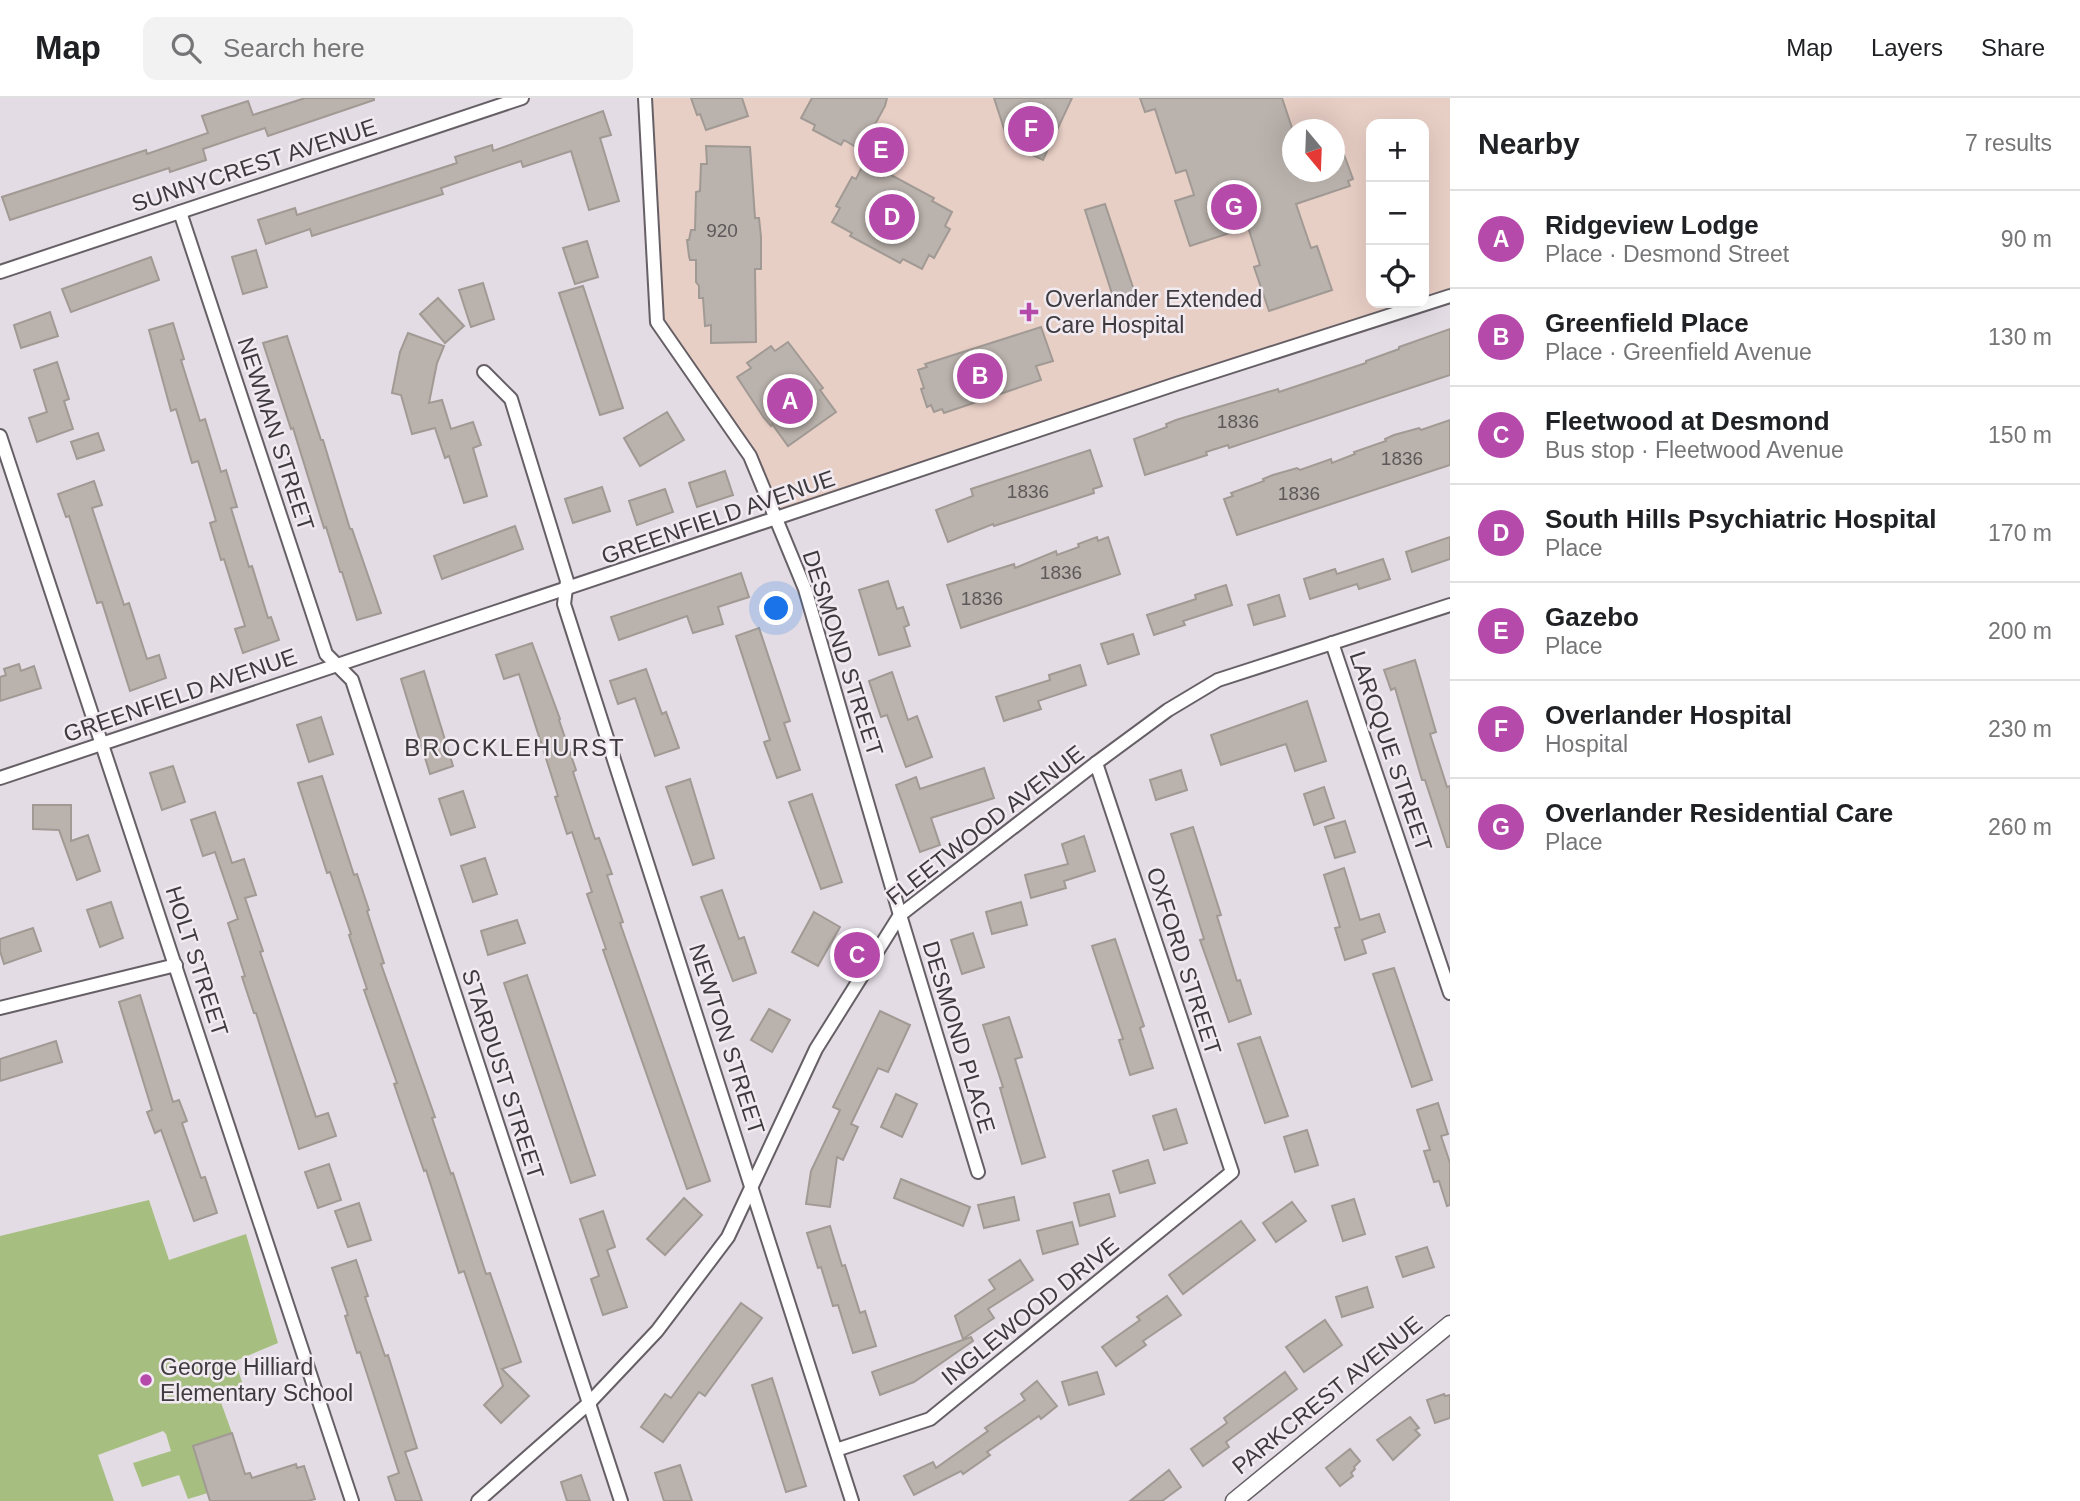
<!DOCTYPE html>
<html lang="en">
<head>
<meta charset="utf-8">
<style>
  body { margin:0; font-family:Helvetica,sans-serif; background:#f2f2f2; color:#202124 }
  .controls { position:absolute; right:21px; top:21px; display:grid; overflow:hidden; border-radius:14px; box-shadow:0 7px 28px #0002 }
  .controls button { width:63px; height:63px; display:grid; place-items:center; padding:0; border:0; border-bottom:2px solid #e0e0e0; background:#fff; color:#202124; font:35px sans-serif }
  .compass { position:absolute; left:1282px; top:21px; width:63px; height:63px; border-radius:50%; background:#fff; box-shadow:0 7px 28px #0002; rotate:161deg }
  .you { position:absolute; left:777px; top:511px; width:24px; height:24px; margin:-18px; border:5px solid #fff; border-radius:50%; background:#1a73e8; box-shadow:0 0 0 10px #1a73e833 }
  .badge { display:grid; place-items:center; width:46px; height:46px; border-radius:50%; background:#b54aab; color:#fff; font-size:23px; font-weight:700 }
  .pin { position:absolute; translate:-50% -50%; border:4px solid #fff; box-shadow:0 2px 7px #0006 }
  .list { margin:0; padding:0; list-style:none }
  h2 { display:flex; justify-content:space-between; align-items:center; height:91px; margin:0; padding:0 28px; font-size:30px }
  h2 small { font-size:23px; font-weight:400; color:#757577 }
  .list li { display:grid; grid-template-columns:46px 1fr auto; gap:21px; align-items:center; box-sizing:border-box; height:98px; padding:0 28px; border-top:2px solid #e0e0e0 }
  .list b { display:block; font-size:26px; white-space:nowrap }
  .list p { margin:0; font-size:23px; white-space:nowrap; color:#757577 }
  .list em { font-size:23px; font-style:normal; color:#757577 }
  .icon { flex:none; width:38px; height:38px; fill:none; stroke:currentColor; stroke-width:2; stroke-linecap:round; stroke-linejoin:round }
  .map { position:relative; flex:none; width:1450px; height:1403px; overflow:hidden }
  header { display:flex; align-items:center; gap:42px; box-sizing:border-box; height:98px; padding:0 35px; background:#fff; border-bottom:2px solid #e0e0e0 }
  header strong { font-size:33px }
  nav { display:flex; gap:38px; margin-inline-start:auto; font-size:24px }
  .search { width:490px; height:63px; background:#f2f2f2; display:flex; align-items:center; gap:18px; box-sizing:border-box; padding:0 24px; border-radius:14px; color:#757577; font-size:26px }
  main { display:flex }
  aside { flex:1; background:#fff }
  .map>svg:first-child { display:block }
</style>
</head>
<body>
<header>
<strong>Map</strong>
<div class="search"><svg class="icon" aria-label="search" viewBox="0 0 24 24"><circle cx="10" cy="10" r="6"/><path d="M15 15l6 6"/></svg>Search here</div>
<nav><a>Map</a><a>Layers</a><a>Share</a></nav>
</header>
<main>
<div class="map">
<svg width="1450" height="1403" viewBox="0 0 1450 1403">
  <rect width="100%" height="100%" fill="#e3dce4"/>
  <path fill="#e8cfc6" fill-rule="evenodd" d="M645,0h805v198l-674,224 -26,-64 -93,-134zM1371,26h53v179h-53zM1293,32h42v42h-42z"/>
  <path fill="#a6be7f" d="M149,1102l20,60 77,-26 32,109 -43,18 9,27 -25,9 13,36 -39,13 15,47 -20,6 -9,-24 -37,12 -9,-24 38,-12 -5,-17 -3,-3 -65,24 16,46h-114v-265z"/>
  <g fill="#bab2ac" stroke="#a19a94" stroke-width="2">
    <path d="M305,0h69v2l-106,36 -3,-8 -62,21 3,11 -36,12 -1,-4 -159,52 -8,-23 144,-47 1,4 61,-21 -6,-17 46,-15 5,14z"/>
    <path d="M691,0h51l6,18 -42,14 -6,-16 -3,1z"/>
    <path d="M812,0h75l-2,8 -24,44 -17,-10 -3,5 -28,-15 2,-5 -14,-7z"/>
    <path d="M994,0h78l-29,62 -34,-16z"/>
    <path d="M1140,0h142l10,30v44h42l2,-39 17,46 -5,2 2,5 -54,18 15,44 6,-2 15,44 -63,21 -15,-44 6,-2 -12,-38 -58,19 -15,-45 19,-6 -8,-25 -10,3 -21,-64 -10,3z"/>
    <path d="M603,13l8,24 -11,3 19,63 -30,9 -18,-59 -48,16 -2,-6 -80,27 2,6 -131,42 -2,-7 -44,15 -8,-24 37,-12 2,7 160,-52 -2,-6 37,-12 1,6z"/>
    <path d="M706,48l44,1 5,71h4l2,19v32h-6l1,73 -45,1v-18l-6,1 -2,-28h-4v-12l-3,-4v-22h-6l-1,-4 -2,-16h2l2,-10h4l1,-38 4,-1 1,-27h6z"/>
    <path d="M865,63l69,37 -2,3 20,11 -7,14 5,3 -16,29 -5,-3 -7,14 -19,-10 -3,4 -22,-12 -28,-15 2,-3 -20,-11 8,-14 -4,-2 16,-29 4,2z"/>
    <path d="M1105,106l32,95 -21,7 -31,-96z"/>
    <path d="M587,143l11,36 -23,7 -12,-36z"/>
    <path d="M256,152l11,37 -24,7 -11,-37z"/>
    <path d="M151,159l8,23 -88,32 -9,-23z"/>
    <path d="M483,185l11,36 -23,8 -12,-37z"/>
    <path d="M583,188l40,122 -23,7 -41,-122z"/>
    <path d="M438,200l26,28 -19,17 -25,-29z"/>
    <path d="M50,214l8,24 -37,12 -7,-23z"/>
    <path d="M173,225l11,36 -3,1 19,61 5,-2 16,53 5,-2 11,37 -6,1 18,59 3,-1 16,52 3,-1 8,23 -36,13 -8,-24 10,-3 -21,-67 -3,1 -11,-37 6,-2 -18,-60 -6,2 -16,-54 -5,2 -22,-81z"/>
    <path d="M1041,229l12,34 -17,5 5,14 -97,33 -2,-4 -8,3 -3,-7 -4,2 -6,-18 3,-1 -6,-18 9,-3 -2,-3z"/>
    <path d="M1450,231v46l-221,73 -1,-3 -22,7 1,3 -62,20 -11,-36 33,-12 -1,-3 10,-4 102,-31 1,3 87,-29v-2l33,-12v-2z"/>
    <path d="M408,235l36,13 -7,17 -8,40 13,-3 9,29 22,-7 8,23 -8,3 14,48 -23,7 -15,-47 -4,2 -10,-30 -23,6 -11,-39 -9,-2 8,-41z"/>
    <path d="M287,238l34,104h2l27,89h2l29,84 -24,7 -15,-48h-2l-14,-45 -2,1 -31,-100 -2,1 -28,-86z"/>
    <path d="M788,244l35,46 -3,2 16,22 -48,34 -16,-22 -1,2 -7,-8 -27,-41 14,-9 -4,-5 24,-17 4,5z"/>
    <path d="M57,264l12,37 -5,2 9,28 -36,13 -8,-24 18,-6 -13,-42z"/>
    <path d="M667,314l17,28 -44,26 -16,-28z"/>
    <path d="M1450,322v45l-213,70 -13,-36 9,-3 -2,-3 33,-12 -1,-2 10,-4 24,-7 3,2 31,-11 1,4 23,-9 -1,-2 32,-11 -1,-2 9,-4 25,-7 2,2z"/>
    <path d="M98,335l6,17 -27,9 -6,-17z"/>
    <path d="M1090,352l12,36 -9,3 1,4 -100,33 -1,-2 -45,18 -12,-32 37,-14 -2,-7z"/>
    <path d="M725,373l8,24 -36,12 -8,-24z"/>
    <path d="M94,383l8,24 -10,3 32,97 5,-2 18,56 12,-4 7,23 -36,13 -28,-89 -5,1 -28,-87 -3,1 -8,-23z"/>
    <path d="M602,389l8,24 -37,12 -8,-24z"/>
    <path d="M665,391l8,23 -36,13 -8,-24z"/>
    <path d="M515,428l8,23 -81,30 -8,-23z"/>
    <path d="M1097,439l1,4 10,-4 12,37 -159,54 -14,-43 67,-21 1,4 41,-17 1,4 22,-8 -1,-3z"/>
    <path d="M1450,439v22l-38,13 -6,-20z"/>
    <path d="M1383,461l7,20 -31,10 -2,-5 -47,15 -6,-20 31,-10 2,5z"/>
    <path d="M741,475l8,24 -31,10 5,17 -30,9 -6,-17 -68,24 -8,-23z"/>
    <path d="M888,483l9,28 6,-2 6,18 -5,2 6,19 -31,9 -20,-65z"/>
    <path d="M1226,487l6,20 -49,16 2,4 -31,10 -7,-20 49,-16 -1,-4z"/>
    <path d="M1279,497l6,21 -31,9 -6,-20z"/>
    <path d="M759,530l31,93 -6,2 16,47 -23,8 -13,-36 6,-2 -34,-104z"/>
    <path d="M1133,536l6,20 -31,10 -7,-20z"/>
    <path d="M532,545l28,76 -1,1 17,50 -3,2 22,67 4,-1 13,36 -5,1 16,47 -3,1 90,258 -23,8 -84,-239 3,-1 -19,-55 5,-2 -20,-60 -5,2 -12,-37 3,-1 -39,-122 -15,5 -8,-24z"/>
    <path d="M1415,562l21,72 -6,2 17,53 3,-1v61h-3l-22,-67h-3l-27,-92 -4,2 -7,-20z"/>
    <path d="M19,566l2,7 13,-5 7,22 -41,13v-24l6,-2 -2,-6z"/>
    <path d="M1080,567l6,20 -48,16 3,8 -37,12 -8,-24 54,-17 -1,-5z"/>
    <path d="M646,571l16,45 4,-2 13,36 -24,8 -20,-58 -17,6 -8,-23z"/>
    <path d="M424,573l29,95 -23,8 -29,-95z"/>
    <path d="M892,574l16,48 9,-4 15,41 -26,10 -19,-52 -6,2 -12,-36z"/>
    <path d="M1307,603l19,60 -31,10 -9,-27 -65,21 -10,-30z"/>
    <path d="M321,619l12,37 -24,8 -12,-37z"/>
    <path d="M173,668l12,36 -23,8 -12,-37z"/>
    <path d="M984,670l10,30 -63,20 9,27 -20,7 -24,-67 20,-8 4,12z"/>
    <path d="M1181,672l6,20 -31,10 -6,-20z"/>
    <path d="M322,678l32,99 3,-1 12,36 -2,1 17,52 -3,1 54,153 -3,1 19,56 2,-1 33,101 4,-1 31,89 -19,7 27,27 -28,27 -17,-18 19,-19 -39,-115 -5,2 -33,-103 -2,1 -30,-87 3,-1 -33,-93 3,-1 -18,-54 2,-1 -21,-62 -3,1 -29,-90z"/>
    <path d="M690,681l24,79 -21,7 -27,-78z"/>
    <path d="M1324,689l10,31 -20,7 -10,-31z"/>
    <path d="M463,693l12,36 -24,8 -12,-36z"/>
    <path d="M812,696l30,88 -21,7 -32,-87z"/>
    <path d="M33,707h38v36l17,-6 12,36 -23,9 -18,-50 -26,-1z"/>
    <path d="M215,714l17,51 12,-4 12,36 -11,3 18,53 -3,1 56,165 12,-4 8,23 -37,13 -43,-136h-2l-12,-36 3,-1 -17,-53 10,-4 -23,-67 -12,4 -12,-36z"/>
    <path d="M1345,723l10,31 -20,6 -10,-31z"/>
    <path d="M1193,729l28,88 -4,1 20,65 3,-1 11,34 -22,8 -29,-82 4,-1 -33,-105z"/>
    <path d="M1084,738l11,35 -31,10 2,7 -35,10 -6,-23 43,-11 -6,-20z"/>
    <path d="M485,760l12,36 -24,8 -12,-36z"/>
    <path d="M1344,770l16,52 19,-6 6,18 -23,8 4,13 -21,7 -10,-32 5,-1 -16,-52z"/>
    <path d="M722,792l17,49 5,-2 12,36 -23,8 -32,-84z"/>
    <path d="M111,804l12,36 -23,9 -13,-37z"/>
    <path d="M1021,804l6,23 -35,9 -6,-22z"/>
    <path d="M814,814l26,15 -22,39 -26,-14z"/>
    <path d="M517,822l8,23 -37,12 -7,-24z"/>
    <path d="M33,830l8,23 -37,13 -4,-13v-12z"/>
    <path d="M973,835l11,34 -22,7 -11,-34z"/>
    <path d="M1115,841l29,87 -4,2 13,40 -23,7 -11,-35 4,-1 -31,-93z"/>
    <path d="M1394,870l38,112 -20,7 -39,-113z"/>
    <path d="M527,877l68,200 -24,8 -67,-200z"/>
    <path d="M140,897l33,107 6,-2 8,21 -5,2 19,55 4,-1 12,36 -23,8 -33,-91 -6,3 -8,-21 5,-2 -33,-108z"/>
    <path d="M769,911l21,11 -18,32 -21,-12z"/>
    <path d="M880,913l30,14 -22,47 -10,-4 -27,56 7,3 -15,33 -6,-3 -7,50 -24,-3 5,-33 29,-61 -7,-3z"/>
    <path d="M1009,919l13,40 -7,2 30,98 -23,7 -22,-76 3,-1 -20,-62z"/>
    <path d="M1260,939l28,79 -23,7 -27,-79z"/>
    <path d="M56,943l6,21 -62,19v-22z"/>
    <path d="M896,996l21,10 -15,33 -21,-10z"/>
    <path d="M1438,1005l10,31 -7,2 9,27v42l-3,1 -8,-25 -5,1 -10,-31 6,-1 -13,-40z"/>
    <path d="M1176,1011l11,34 -23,7 -11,-34z"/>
    <path d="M1307,1032l11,35 -23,7 -11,-35z"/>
    <path d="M1148,1062l7,23 -35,10 -7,-22z"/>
    <path d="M329,1066l12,36 -23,8 -13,-36z"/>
    <path d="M901,1081l69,28 -7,19 -69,-28z"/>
    <path d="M1109,1096l6,22 -35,10 -6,-23z"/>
    <path d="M1014,1099l5,23 -35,8 -6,-23z"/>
    <path d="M684,1100l18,17 -37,40 -18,-16z"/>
    <path d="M1354,1101l11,35 -22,7 -11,-35z"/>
    <path d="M1292,1104l14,19 -30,21 -13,-19z"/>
    <path d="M359,1105l12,37 -23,7 -13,-36z"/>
    <path d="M603,1113l12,36 -8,3 20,57 -24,8 -12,-36 8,-3 -19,-57z"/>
    <path d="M1241,1123l14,19 -72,54 -14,-19z"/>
    <path d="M1072,1124l6,22 -35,10 -6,-23z"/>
    <path d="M830,1128l12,40 3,-1 15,48 5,-2 11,35 -23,7 -15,-48 -5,1 -12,-39 -3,1 -11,-35z"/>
    <path d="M1427,1149l7,20 -31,10 -7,-20z"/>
    <path d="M356,1162l12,36 -3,1 20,59 3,-1 29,93 -12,4 17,49h-26l-8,-24 11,-4 -39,-121 -3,1 -12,-37 3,-1 -16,-47z"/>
    <path d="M1020,1162l13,20 -45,29 6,9 -31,21 -8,-23 40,-27 -6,-9z"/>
    <path d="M1367,1189l6,20 -31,10 -6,-20z"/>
    <path d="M1167,1198l14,19 -38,26 3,4 -30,21 -14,-19 38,-27 -3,-3z"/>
    <path d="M741,1205l21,15 -57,78 -6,-4 -36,50 -22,-15 24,-33 6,4z"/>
    <path d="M1325,1222l17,25 -38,27 -18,-25z"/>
    <path d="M971,1239l2,4 -59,41 -34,13 -8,-23z"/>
    <path d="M1097,1274l7,22 -35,11 -7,-23z"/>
    <path d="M1285,1274l12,17 -71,53 3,5 -26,19 -12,-17 36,-26 -3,-5z"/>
    <path d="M772,1280l34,108 -20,6 -34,-107z"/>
    <path d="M1037,1283l20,25 -16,13 -2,-3 -52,36 3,3 -27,19 -2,-3 -47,24 -10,-19 29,-14 3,6 52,-37 -3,-3 40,-28 -4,-6z"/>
    <path d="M1444,1296l1,2 5,-1v23l-15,5 -8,-23z"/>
    <path d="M1410,1319l9,11 -4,2 5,5 -27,25 -16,-20z"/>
    <path d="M232,1335l13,41 5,-1 2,5 44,-14 1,4 7,-2 11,33 -7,2h-98l-17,-55z"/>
    <path d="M1350,1351l10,12 -6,6 1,2 -4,4 2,3 -13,10 -14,-18z"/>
    <path d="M680,1367l12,36h-28l-9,-28z"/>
    <path d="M1169,1372l12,17 -19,14h-32z"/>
    <path d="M581,1377l9,26h-23l-6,-19z"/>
  </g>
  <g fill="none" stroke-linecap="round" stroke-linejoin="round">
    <g stroke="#666066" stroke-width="16">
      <g id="minor">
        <path d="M645,0l12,224 93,134 55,133 95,326 78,257"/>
        <path d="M180,114l146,442 26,26 269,821"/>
        <path d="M0,174l522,-174"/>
        <path d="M484,274l27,27 56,182 -3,23 288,897"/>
        <path d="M0,338l352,1065"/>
        <path d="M1332,545l118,350"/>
        <path d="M0,680l1176,-394 274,-88"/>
        <path d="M0,910l176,-43"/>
        <path d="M836,1352l94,-31 302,-247 -136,-409"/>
        <path d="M478,1403l111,-98 68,-72 71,-94 88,-188 84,-134 196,-152 72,-53 50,-30 232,-75"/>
      </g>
    </g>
    <g stroke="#666066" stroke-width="19">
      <path id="tertiary" d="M1234,1403l216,-177"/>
    </g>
    <use href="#minor" stroke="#fff" stroke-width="12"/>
    <use href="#tertiary" stroke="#fff" stroke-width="16"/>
  </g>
  <g fill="#b54aab" stroke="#f1eaf1" stroke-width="2.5">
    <path d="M1025.5 203.5h7v7h7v7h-7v7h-7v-7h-7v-7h7z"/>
    <circle cx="146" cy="1282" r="7"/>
  </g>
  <g text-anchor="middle" stroke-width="5" stroke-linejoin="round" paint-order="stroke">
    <g font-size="19" fill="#5d595a">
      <text x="722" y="139">920</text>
      <text x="1238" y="330">1836</text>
      <text x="1402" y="367">1836</text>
      <text x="1028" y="400">1836</text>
      <text x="1299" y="402">1836</text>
      <text x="1061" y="481">1836</text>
      <text x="982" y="507">1836</text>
    </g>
    <g font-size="23" fill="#3e3b3e" stroke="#f1eaf1">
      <text transform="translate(254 67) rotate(-18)" y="8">SUNNYCREST AVENUE</text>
      <text transform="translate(276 336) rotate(72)" y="8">NEWMAN STREET</text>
      <text transform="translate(718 419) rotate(-19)" y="8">GREENFIELD AVENUE</text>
      <text transform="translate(843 555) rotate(72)" y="8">DESMOND STREET</text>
      <text transform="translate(180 597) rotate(-19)" y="8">GREENFIELD AVENUE</text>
      <text transform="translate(1391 653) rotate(71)" y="8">LAROQUE STREET</text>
      <text transform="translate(985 727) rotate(-38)" y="8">FLEETWOOD AVENUE</text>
      <text transform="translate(197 863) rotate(72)" y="8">HOLT STREET</text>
      <text transform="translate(1184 863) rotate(72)" y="8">OXFORD STREET</text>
      <text transform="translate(959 939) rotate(73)" y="8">DESMOND PLACE</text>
      <text transform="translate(727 941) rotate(72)" y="8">NEWTON STREET</text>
      <text transform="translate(503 976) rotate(72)" y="8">STARDUST STREET</text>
      <text transform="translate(1030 1213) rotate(-39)" y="8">INGLEWOOD DRIVE</text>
      <text transform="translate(1327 1297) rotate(-39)" y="8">PARKCREST AVENUE</text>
    </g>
    <g font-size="23" fill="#3e3b3e" stroke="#f1eaf1" text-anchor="start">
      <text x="1045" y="209">Overlander Extended<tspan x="1045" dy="26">Care Hospital</tspan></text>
      <text x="160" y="1277">George Hilliard<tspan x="160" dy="26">Elementary School</tspan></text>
    </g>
    <g font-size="24" letter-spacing="2" fill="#3e3b3e" stroke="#f1eaf1">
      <text x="515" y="658">BROCKLEHURST</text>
    </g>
  </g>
</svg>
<div class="controls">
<button>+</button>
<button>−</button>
<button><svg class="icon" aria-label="locate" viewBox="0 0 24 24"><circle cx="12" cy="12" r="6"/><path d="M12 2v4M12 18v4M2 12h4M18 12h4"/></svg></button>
</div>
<svg class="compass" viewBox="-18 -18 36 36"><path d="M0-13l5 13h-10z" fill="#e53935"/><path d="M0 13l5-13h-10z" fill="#757577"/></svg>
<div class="you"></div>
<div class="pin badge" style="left:790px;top:303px">A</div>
<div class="pin badge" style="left:980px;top:278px">B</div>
<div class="pin badge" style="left:857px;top:857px">C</div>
<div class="pin badge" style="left:892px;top:119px">D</div>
<div class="pin badge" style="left:881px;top:52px">E</div>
<div class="pin badge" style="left:1031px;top:31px">F</div>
<div class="pin badge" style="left:1234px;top:109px">G</div>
</div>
<aside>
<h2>Nearby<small>7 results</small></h2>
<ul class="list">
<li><span class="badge">A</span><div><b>Ridgeview Lodge</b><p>Place · Desmond Street</p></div><em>90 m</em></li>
<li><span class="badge">B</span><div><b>Greenfield Place</b><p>Place · Greenfield Avenue</p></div><em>130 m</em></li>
<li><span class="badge">C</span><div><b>Fleetwood at Desmond</b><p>Bus stop · Fleetwood Avenue</p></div><em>150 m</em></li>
<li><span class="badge">D</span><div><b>South Hills Psychiatric Hospital</b><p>Place</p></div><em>170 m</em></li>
<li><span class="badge">E</span><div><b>Gazebo</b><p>Place</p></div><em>200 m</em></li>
<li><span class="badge">F</span><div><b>Overlander Hospital</b><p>Hospital</p></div><em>230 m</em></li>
<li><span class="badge">G</span><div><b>Overlander Residential Care</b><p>Place</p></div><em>260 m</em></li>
</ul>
</aside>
</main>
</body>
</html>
